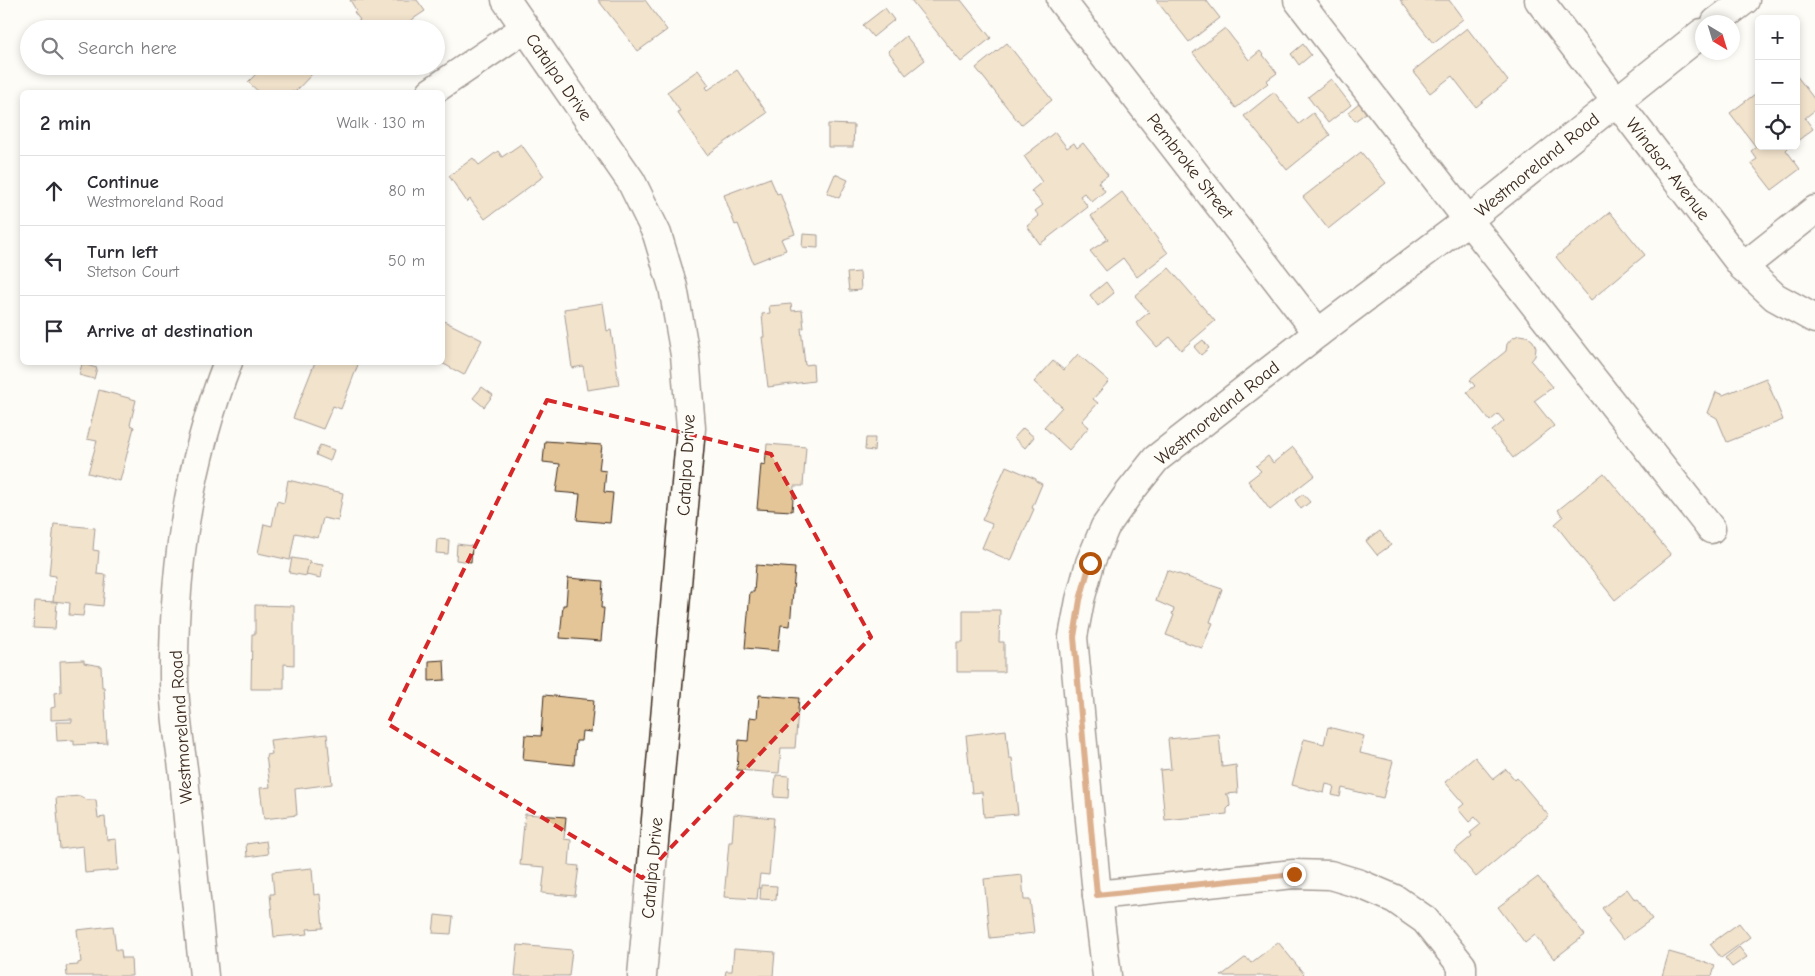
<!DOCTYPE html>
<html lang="en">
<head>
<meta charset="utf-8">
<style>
  body { margin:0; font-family:"Comic Neue",sans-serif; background:#f7f7f7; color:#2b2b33 }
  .controls { position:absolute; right:15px; top:15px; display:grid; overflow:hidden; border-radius:8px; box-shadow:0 2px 8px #0003 }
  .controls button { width:45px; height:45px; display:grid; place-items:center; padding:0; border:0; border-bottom:1px solid #e1e1e2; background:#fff; color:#2b2b33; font:25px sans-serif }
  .compass { position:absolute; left:1695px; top:15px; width:45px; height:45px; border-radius:50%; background:#fff; box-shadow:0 2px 8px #0003; rotate:142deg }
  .stop { position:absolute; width:15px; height:15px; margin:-11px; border:4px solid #b45309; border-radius:50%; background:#fff }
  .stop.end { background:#b45309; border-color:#fff; box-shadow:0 1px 5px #0008 }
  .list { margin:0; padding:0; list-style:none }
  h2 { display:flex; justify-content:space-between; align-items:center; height:65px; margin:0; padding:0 20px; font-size:21px }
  h2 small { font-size:16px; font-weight:400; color:#7c7c81 }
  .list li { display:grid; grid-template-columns:32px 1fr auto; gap:15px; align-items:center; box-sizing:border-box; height:70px; padding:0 20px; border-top:1px solid #e1e1e2 }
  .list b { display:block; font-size:19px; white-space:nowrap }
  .list p { margin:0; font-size:16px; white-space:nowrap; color:#7c7c81 }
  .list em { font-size:16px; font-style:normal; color:#7c7c81 }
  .icon { flex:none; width:28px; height:28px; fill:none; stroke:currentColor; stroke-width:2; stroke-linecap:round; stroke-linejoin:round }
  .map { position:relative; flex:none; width:1815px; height:976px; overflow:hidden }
  .search { position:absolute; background:#fff; box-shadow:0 2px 8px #0003; left:20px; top:20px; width:425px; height:55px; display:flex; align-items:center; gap:12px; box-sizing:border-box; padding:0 18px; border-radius:28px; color:#7c7c81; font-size:19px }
  .panel { position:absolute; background:#fff; box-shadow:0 2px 8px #0003; left:20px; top:90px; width:425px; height:275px; border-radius:8px }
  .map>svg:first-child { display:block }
</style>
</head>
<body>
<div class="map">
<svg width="1815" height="976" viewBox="0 0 1815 976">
  <rect width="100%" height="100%" fill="#fdfcf7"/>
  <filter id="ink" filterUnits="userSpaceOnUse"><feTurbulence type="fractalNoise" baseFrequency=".02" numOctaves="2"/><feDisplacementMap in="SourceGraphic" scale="10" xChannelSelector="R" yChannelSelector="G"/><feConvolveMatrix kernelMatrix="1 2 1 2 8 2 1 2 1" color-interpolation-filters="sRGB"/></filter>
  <g filter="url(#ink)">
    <g fill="#e4c597" stroke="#3b2a1e">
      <path d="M350,0h67l8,11 -24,16 1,2h-55l13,-9 -6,-8 2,-2z"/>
      <path d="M598,0h47l22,30 -29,21z"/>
      <path d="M911,0h50l30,38 -30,24z"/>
      <path d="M1156,0h50l14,18 -31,24z"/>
      <path d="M1400,0h49l14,19 -30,24z"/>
      <path d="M885,8l9,12 -21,17 -10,-12z"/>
      <path d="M1225,28l24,32 11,-9 17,22 -11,8 2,2 -32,25 -43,-55z"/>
      <path d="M1467,28l41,53 -32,26 -24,-31 -22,17 -17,-22z"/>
      <path d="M906,36l19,24 -19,15 -18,-24z"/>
      <path d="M1007,43l45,57 -31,25 -45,-57z"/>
      <path d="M1303,44l8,11 -12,10 -8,-11z"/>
      <path d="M264,66h41l7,8 -16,17 1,1h-38l-11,-10z"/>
      <path d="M698,70l11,15 -3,2 2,3 29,-20 30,43 -60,42 -30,-43 3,-1 -13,-19z"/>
      <path d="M1796,75l19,25v10l-10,8 8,11 -17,13z"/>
      <path d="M1331,79l20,26 -23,18 -20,-26z"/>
      <path d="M1759,91v55h31l-4,4 14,19 -28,21 -21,-27 6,-4 -6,-8 5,-4 -26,-34z"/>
      <path d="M1274,92l25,32 14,-11 17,22 -43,35 -43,-54z"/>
      <path d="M1359,103l7,10 -11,8 -7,-9z"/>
      <path d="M828,124l26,1 -1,22h-25z"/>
      <path d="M1055,132l12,16 7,-5 3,5 6,-5 25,32 -10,7 7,9 -13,11 -8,-9 -4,3 8,11 -48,37 -13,-18 12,-10 -4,-5 8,-6 -12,-14 11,-9 -18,-26z"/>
      <path d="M521,144l23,32 -59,43 -15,-20 -3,3 -18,-26 24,-18 6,7 19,-14 4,6z"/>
      <path d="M1361,152l25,31 -58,46 -25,-32z"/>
      <path d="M835,174l13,6 -9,18 -12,-5z"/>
      <path d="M770,178l7,16 3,-1 15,41 -14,5 5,11 -33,13 -15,-39 -3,1 -11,-30z"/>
      <path d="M1122,192l46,61 -31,24 -14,-19 -17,13 -16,-20 18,-12 -17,-23z"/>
      <path d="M1610,212l35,43 -54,45 -35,-43z"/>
      <path d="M803,234l15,1v13l-16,-1z"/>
      <path d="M1169,268l46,53 -34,29 -11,-13 -13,10 -21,-24 13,-11 -14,-16z"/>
      <path d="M860,272l1,18 -12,1 -2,-18z"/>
      <path d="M1106,282l8,11 -16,13 -8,-11z"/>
      <path d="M603,303l4,28 4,-1 8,55 -32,5 -4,-24 -11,2 -8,-59z"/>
      <path d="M791,304l1,7 10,-1 2,18h-3l4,37 8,-1 1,17 -46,6 -6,-50h2l-2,-23 8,-1 -1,-7z"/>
      <path d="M442,320l40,20 -18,35 -24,-13h2z"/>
      <path d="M1519,335l8,1 6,5 3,7 -1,8 -4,5 22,26 -19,14 20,25 -41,32 -21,-27 12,-10 -6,-7 -8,7 -23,-29 8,-6 -5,-6 36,-29 1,-7 5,-6z"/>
      <path d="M1203,340l6,8 -8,7 -7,-8z"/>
      <path d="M1078,354l31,27 -16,18 5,4 -16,18 7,6 -20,23 -25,-23 18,-20 -28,-25 19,-21 11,9z"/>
      <path d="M315,362h44l-18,47 -8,-3 -10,23 -30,-11z"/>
      <path d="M82,364l15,4 -3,11 -15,-4z"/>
      <path d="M1766,378l17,42 -56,22 -10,-24 -9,-5 8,-21 7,3z"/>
      <path d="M482,387l11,8 -9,12 -11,-9z"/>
      <path d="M99,390l37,10 -6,25 4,2 -14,54 -32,-8 9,-32 -10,-2z"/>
      <path d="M1023,428l11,9 -9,11 -11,-10z"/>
      <path d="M866,438h9l-1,13 -9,-1z"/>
      <path d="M545,441l57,4 -3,25 7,1 -2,21 9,1 -3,30 -33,-3 3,-26 -24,-2 4,-28 -17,-2z"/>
      <path d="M767,444l39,3 -3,39h-9l-2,25 -35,-2 4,-45 4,1z"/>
      <path d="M320,445l14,5 -4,11 -14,-6z"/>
      <path d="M1293,447l22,28 -45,35 -22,-29 13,-10 -5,-5 12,-10 5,7z"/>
      <path d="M1006,466l30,13v2l6,3 -10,24 2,1 -23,52 -29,-13 10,-24 -10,-4z"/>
      <path d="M1604,473l67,82 -56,45 -60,-76 8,-7 -5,-7z"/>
      <path d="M288,480l55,13 -5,28 -15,-3 -5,20 -23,-5 -5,27 -32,-7 6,-29 8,2 5,-25 7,2z"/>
      <path d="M1303,494l7,8 -9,7 -6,-9z"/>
      <path d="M54,524l41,4 -2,22 6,1 -2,23 9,1 -3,31 -18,-2 -2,12 -14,-1 1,-12 -17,-2 3,-25 -7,-1z"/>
      <path d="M1380,531l11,14 -14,10 -11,-14z"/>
      <path d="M437,539l12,1 -1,14 -12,-1z"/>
      <path d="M457,544l15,2 -1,16 -15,-2z"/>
      <path d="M292,558l18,3 -3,15 -18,-3z"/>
      <path d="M309,563l14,2 -2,13 -15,-3z"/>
      <path d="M756,565l39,3 -5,58 -9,-1 -3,26 -33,-3 5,-56h4z"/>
      <path d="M1167,570l55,19 -12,33 3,1 -11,25 -36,-13 8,-20 -2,-1 2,-5 -18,-8z"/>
      <path d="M568,578l35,3 -2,27h3l-3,33 -41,-3 3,-33h3z"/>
      <path d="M35,601l22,1 -2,27 -22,-1z"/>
      <path d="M255,605l39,1v59l-10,-1v25h-33l1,-55h3z"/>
      <path d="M963,610h37l-1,32h5v30h-47v-30h6z"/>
      <path d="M84,660v3l17,3 1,21h2l3,56 -33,2v-5l-17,1 -1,-19h16v-3l-21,1v-12l4,-1 -1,-14 7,-1 -1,-31z"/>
      <path d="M444,660l1,20 -16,1v-20z"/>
      <path d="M544,695l50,5 -3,32 -9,-1 -1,10h-5l-2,24 -51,-5 2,-25 16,1z"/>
      <path d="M759,695l40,3 -4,50h-14l-2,25 -42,-3 2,-30 9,1 2,-24 7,1z"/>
      <path d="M1328,727l36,9 -4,17 33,8 -10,37 -41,-10 -2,9 -8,-2 2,-9 -8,-2 -2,9 -32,-8 12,-46 20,5z"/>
      <path d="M1006,730l3,28h3l6,56 -34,3 -2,-25 -10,1 -6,-58z"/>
      <path d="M327,734l5,50 -37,5 2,26 -33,4 -4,-31 10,-1 -4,-32 6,-1 -2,-14z"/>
      <path d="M1219,734l3,33 14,-2 2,28 -13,1 4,3 1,9 -3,3v5l-62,6 -5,-50 11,-1 -3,-30z"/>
      <path d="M1475,757l18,22 13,-10 9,11 2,-2 32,38 -73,61 -22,-26 18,-15 -2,-3 11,-9 -6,-7 -6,5 -11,-13 6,-5 -19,-22z"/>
      <path d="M776,775l13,1 -1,22 -14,-1z"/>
      <path d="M80,796l7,4h9l2,18 7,-1 2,23 9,-1 2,31 -33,3 -2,-27 -23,3 -4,-51z"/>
      <path d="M525,814l41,3 -2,22 7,1 -2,25 10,1 -4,30 -33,-3 3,-26 -25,-2z"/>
      <path d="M734,814l40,4 -5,57 -9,-1 -3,25 -33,-2 5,-55h3z"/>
      <path d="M266,841l2,13 -21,3 -1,-13z"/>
      <path d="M312,868l2,27 6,-1 3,34 -16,1 1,5 -34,3 -4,-43h4l-2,-22z"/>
      <path d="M1022,875l2,25h6l4,33 -44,5 -6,-59z"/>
      <path d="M1538,877l47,58 -31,24 -19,-24 -10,8 -27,-36z"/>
      <path d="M761,885l16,1 -1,14 -16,-1z"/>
      <path d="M1627,889l8,11 2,-1 15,20 -29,21 -15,-19 2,-2 -8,-11z"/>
      <path d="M435,915l18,2 -2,17 -18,-1z"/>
      <path d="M1739,923l11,14 -29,21 -11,-14z"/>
      <path d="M113,926l3,24h5l1,8h9l1,18h-65l-1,-10 12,-1v-2l3,-1 -4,-32z"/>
      <path d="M1278,942l26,32 -3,2h-80l25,-19 5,6z"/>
      <path d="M518,945l54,5 -3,26h-54z"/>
      <path d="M1739,947l8,10 -15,10 -7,-9z"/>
      <path d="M734,949l41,3 -2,24h-48l1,-5h6z"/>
      <path d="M1669,952l46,13 -3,11h-50z"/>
    </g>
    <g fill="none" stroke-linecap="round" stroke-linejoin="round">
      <g stroke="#3b2a1e" stroke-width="31">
        <g id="minor">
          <path d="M506,0l125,181 26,53 16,53 12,68 6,73 -49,548"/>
          <path d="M1061,0l257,333"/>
          <path d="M1298,0l170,220 243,309"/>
          <path d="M1539,0l204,267 32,30 40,22"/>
          <path d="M1716,22l29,-22"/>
          <path d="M431,92l94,-64"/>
          <path d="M1743,267l72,-57"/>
          <path d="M1097,895l197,-21 36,1 30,9 35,15 30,21 37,46v10"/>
          <path d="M204,976c-7,-67 -14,-133 -20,-200 -4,-32 -10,-65 -10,-98 -1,-106 15,-216 54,-316"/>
          <path d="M1107,976l-10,-81 -24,-258 7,-37 10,-37 15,-36 24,-34 27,-34 162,-126 150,-113 234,-187"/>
        </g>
      </g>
      <use href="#minor" stroke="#fdfcf7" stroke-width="28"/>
    </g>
  </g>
  <g fill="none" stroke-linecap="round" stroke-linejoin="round" filter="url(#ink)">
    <path stroke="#b45309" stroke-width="6" d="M1090,563l-10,37 -6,37 23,258 197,-21"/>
  </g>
  <path d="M0 0H1815V976H0ZM547,400l224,54 100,183 -229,241 -254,-154z" fill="#fdfcf7" fill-opacity=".55" fill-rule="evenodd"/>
  <path fill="none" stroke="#d62828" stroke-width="4" stroke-dasharray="10 6" stroke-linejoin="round" d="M547,400l224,54 100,183 -229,241 -254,-154z"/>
  <g text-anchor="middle" stroke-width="4.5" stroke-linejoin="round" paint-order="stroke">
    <g font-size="18" fill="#3b2a1e" stroke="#fdfcf7">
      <text transform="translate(559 77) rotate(55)" y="6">Catalpa Drive</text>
      <text transform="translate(1537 165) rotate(-39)" y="6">Westmoreland Road</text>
      <text transform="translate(1190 166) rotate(52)" y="6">Pembroke Street</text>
      <text transform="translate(1668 169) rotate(52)" y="6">Windsor Avenue</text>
      <text transform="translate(1217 413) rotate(-39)" y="6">Westmoreland Road</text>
      <text transform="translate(686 465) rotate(-87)" y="6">Catalpa Drive</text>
      <text transform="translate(181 727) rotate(-94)" y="6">Westmoreland Road</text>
      <text transform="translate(652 868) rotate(-85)" y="6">Catalpa Drive</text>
    </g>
  </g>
</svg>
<div class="controls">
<button>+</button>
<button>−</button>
<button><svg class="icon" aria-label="locate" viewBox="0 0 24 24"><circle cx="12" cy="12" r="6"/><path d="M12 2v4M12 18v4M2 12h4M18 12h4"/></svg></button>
</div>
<svg class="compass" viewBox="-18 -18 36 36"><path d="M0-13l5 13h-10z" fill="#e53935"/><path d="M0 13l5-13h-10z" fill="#7c7c81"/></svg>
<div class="stop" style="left:1090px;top:563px"></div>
<div class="stop end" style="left:1294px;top:874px"></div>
<div class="search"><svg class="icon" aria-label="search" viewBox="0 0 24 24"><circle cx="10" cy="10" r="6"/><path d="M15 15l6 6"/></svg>Search here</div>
<section class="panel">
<h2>2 min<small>Walk · 130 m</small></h2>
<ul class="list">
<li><svg class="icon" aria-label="ahead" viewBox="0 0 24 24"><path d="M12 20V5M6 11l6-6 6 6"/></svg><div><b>Continue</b><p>Westmoreland Road</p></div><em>80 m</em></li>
<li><svg class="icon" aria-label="left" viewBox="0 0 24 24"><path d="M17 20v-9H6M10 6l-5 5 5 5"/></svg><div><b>Turn left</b><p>Stetson Court</p></div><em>50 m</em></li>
<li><svg class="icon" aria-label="arrive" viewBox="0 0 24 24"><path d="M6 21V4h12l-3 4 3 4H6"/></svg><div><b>Arrive at destination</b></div></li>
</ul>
</section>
</div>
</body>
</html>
